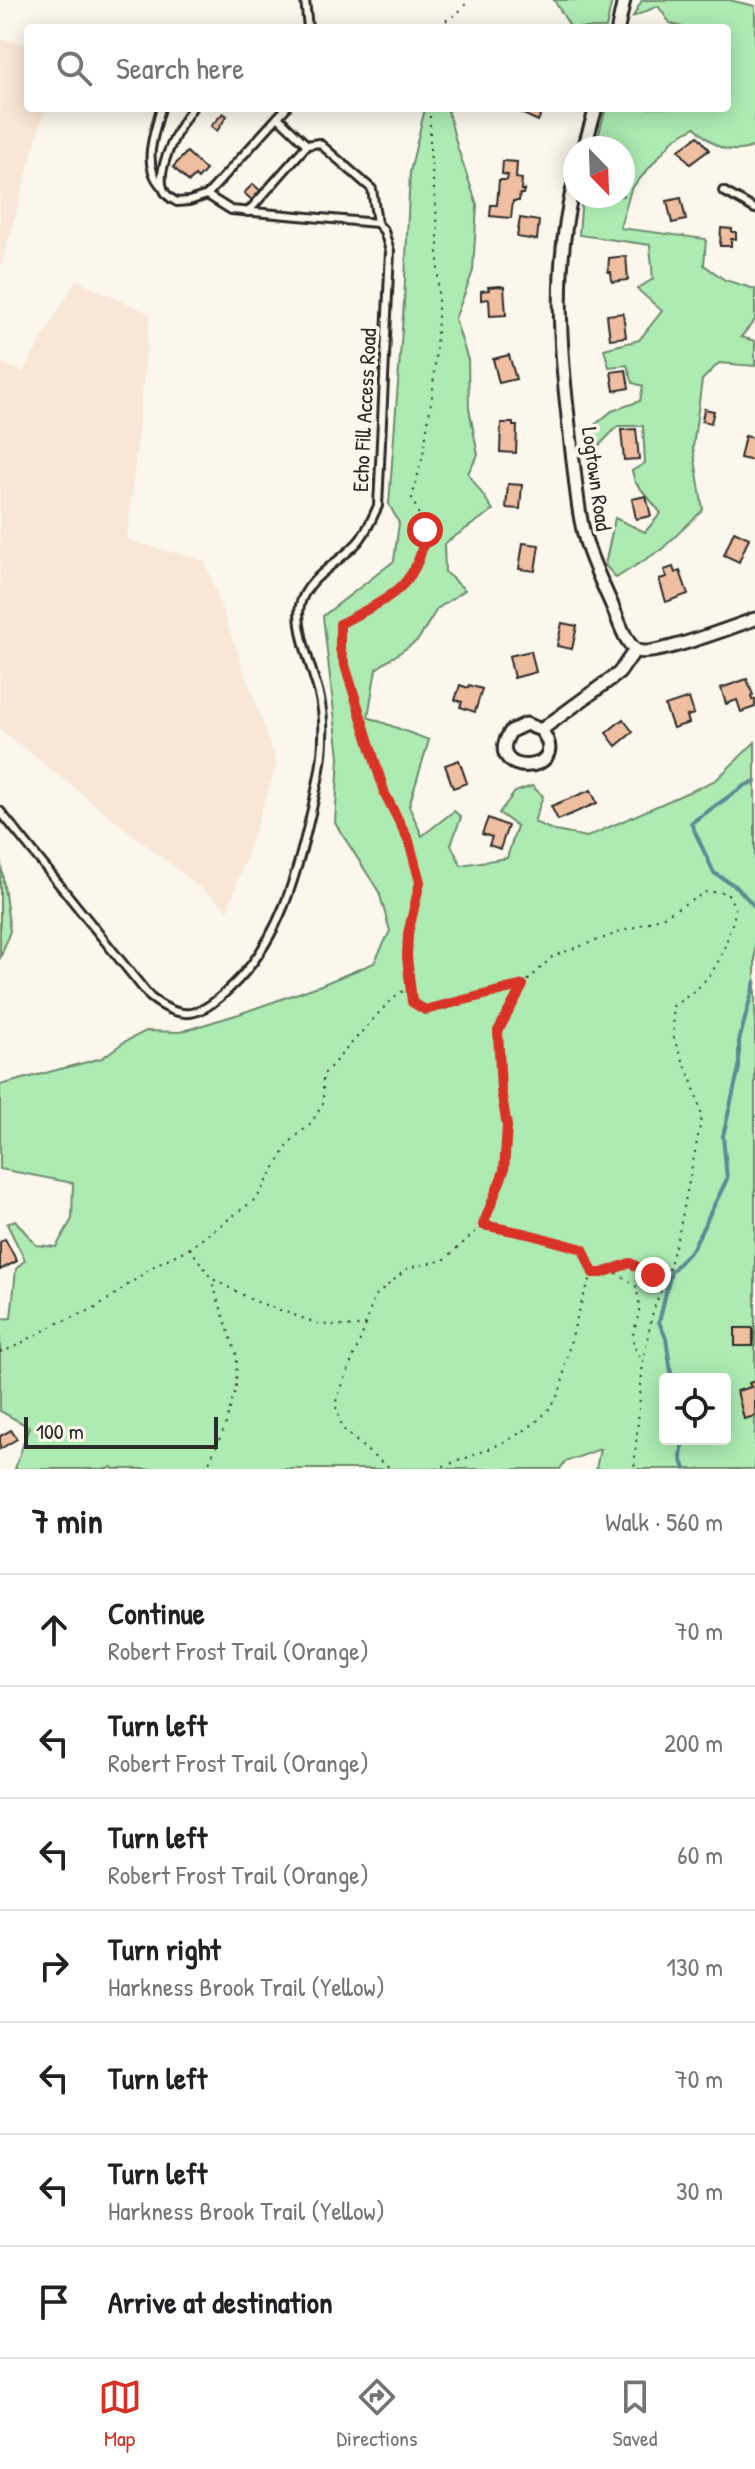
<!DOCTYPE html>
<html lang="en">
<head>
<meta charset="utf-8">
<style>
  body { margin:0; font-family:"Patrick Hand",sans-serif; background:#f6f6f6; color:#202124 }
  .controls { position:absolute; right:24px; bottom:24px; display:grid; overflow:hidden; border-radius:8px; box-shadow:0 4px 20px #0003 }
  .controls button { width:72px; height:72px; display:grid; place-items:center; padding:0; border:0; border-bottom:2px solid #e0e0e0; background:#fff; color:#202124; font:40px sans-serif }
  .compass { position:absolute; left:563px; top:136px; width:72px; height:72px; border-radius:50%; background:#fff; box-shadow:0 4px 20px #0003; rotate:157deg }
  .scale { position:absolute; left:24px; bottom:20px; width:194px; box-sizing:border-box; padding-left:8px; border:4px solid #2b2b2b; border-top:0; font-size:22px; line-height:28px; white-space:nowrap; color:#2b2b2b; -webkit-text-stroke:6px #fbf7ec; paint-order:stroke }
  .stop { position:absolute; width:24px; height:24px; margin:-18px; border:6px solid #d93025; border-radius:50%; background:#fff }
  .stop.end { background:#d93025; border-color:#fff; box-shadow:0 2px 8px #0008 }
  .list { margin:0; padding:0; list-style:none }
  h2 { display:flex; justify-content:space-between; align-items:center; height:104px; margin:0; padding:0 32px; font-size:34px }
  h2 small { font-size:26px; font-weight:400; color:#757577 }
  .list li { display:grid; grid-template-columns:52px 1fr auto; gap:24px; align-items:center; box-sizing:border-box; height:112px; padding:0 32px; border-top:2px solid #e0e0e0 }
  .list b { display:block; font-size:30px; white-space:nowrap }
  .list p { margin:0; font-size:26px; white-space:nowrap; color:#757577 }
  .list em { font-size:26px; font-style:normal; color:#757577 }
  .icon { flex:none; width:44px; height:44px; fill:none; stroke:currentColor; stroke-width:2; stroke-linecap:round; stroke-linejoin:round }
  .map { position:relative; flex:none; width:755px; height:1469px; overflow:hidden }
  .search { position:absolute; background:#fff; box-shadow:0 4px 20px #0003; left:24px; right:24px; top:24px; height:88px; display:flex; align-items:center; gap:20px; box-sizing:border-box; padding:0 28px; border-radius:8px; color:#757577; font-size:30px }
  .sheet { height:888px; background:#fff }
  nav { display:flex; justify-content:space-around; align-items:center; box-sizing:border-box; height:112px; border-top:2px solid #e0e0e0; background:#fff; font-size:22px; color:#757577 }
  nav a { display:grid; justify-items:center; gap:4px }
  nav .on { color:#d93025 }
  .map>svg:first-child { display:block }
</style>
</head>
<body>
<div class="map">
<svg width="755" height="1469" viewBox="0 0 755 1469">
  <rect width="100%" height="100%" fill="#fbf7ec"/>
  <filter id="ink" filterUnits="userSpaceOnUse"><feTurbulence type="fractalNoise" baseFrequency=".0125" numOctaves="2"/><feDisplacementMap in="SourceGraphic" scale="16" xChannelSelector="R" yChannelSelector="G"/><feConvolveMatrix kernelMatrix="1 2 1 2 8 2 1 2 1" color-interpolation-filters="sRGB"/></filter>
  <g filter="url(#ink)">
    <g fill="#f8e6d6">
      <path d="M0,39l28,6v63h17l-45,162z"/>
      <path d="M76,280l74,34 -23,226 78,21 72,203 -49,146 -228,-181v-366l23,9z"/>
    </g>
    <g fill="#adebb2" stroke="#6c8b6e" stroke-width="2" fill-rule="evenodd">
      <path d="M554,0h58l-6,28h-35z"/>
      <path d="M642,0h87l26,6v140c-27,11 -42,0 -60,-19l-21,12 -43,50 -11,39 86,11 -2,26 21,15 30,9v31l-14,17 14,4v25l-36,-3 -17,17 -9,67 10,63 -41,39 -46,29 -11,-13 10,-47 30,14 16,-19 -26,-31 -3,-11 13,-8 -2,-37h-25l-31,32 -2,-25 27,-22 28,-10 3,-15 -10,-3 -6,-18 -18,2 -5,-18 35,-9 23,-29 -25,-22 16,-10 -3,-34 -71,-10 3,-39h41v-48h-28l11,-40h121v-80h-43l-14,-5 -12,-17 -25,11z"/>
      <path d="M425,108h22l11,41 19,56 -4,66 -18,48 13,41 1,48 9,47 -10,18 25,37 -49,34 1,28 20,18 -28,19 -19,31 -42,29 -8,48 61,23 -20,66 13,30 32,-25 7,6 -10,28 10,20 46,-7 10,-32 -18,-13 16,-21 17,-6 11,10 -9,26 21,9 32,6 129,-57 39,-38v727h-159l4,-20 -35,13 -5,7h-447l-1,-2 -4,2h-93l14,-42 -29,-16v-92l11,-1 5,-49 9,-9 -18,-36 8,-4 21,25 20,2 16,-28 1,-36 -73,-14v-84l102,-27 22,-16 22,-11 34,1 59,-18 82,-29 53,-22 16,-32 -11,-39 -44,-69 4,-66 -16,-141 71,-55 5,-38 -10,-19 15,-202 6,-130zM665,1379h60v60h-60z"/>
      <path d="M0,857l10,74 -10,28z"/>
    </g>
    <g fill="none" stroke-linecap="round" stroke-linejoin="round">
      <g stroke="#5c8b95" stroke-width="4">
        <path d="M755,781l-11,5 -53,37 23,50 23,14 18,20"/>
        <path d="M672,1379l-6,-41 -7,-16 12,-50 22,-24 34,-69 -4,-43 16,-68v-27l16,-60"/>
        <path d="M683,1439l-2,19 4,11"/>
      </g>
    </g>
    <g fill="#f0bea1" stroke="#2b2b2b" stroke-width="2">
      <path d="M526,108h17l-5,13 -15,-7z"/>
      <path d="M223,113l4,3 -10,15 -6,-5z"/>
      <path d="M698,136l11,14 -19,14 -11,-14z"/>
      <path d="M187,152l19,18 -8,9 -3,-3 -6,6 -16,-15z"/>
      <path d="M503,161l14,1 -1,16 6,1 -1,11h3l-1,4h-3l-1,7h-6l-2,17 -21,-2 1,-11h6l2,-25h8l1,-5 -6,-1z"/>
      <path d="M253,184l9,8 -9,9 -9,-8z"/>
      <path d="M681,198l5,22 -14,3 -5,-22z"/>
      <path d="M520,218l19,3 -2,19 -20,-3z"/>
      <path d="M721,228l11,1v3h4v7h-5v7h-11z"/>
      <path d="M626,256l2,24 -16,2 -1,-10h-3l1,-14z"/>
      <path d="M500,286l4,1 2,28 -16,1 -1,-17 -8,1v-9l8,-1 -1,-3z"/>
      <path d="M623,313l3,24 -16,2 -3,-24z"/>
      <path d="M509,355l7,24 -17,4 -6,-24z"/>
      <path d="M626,370l3,18 -15,3 -3,-19z"/>
      <path d="M704,409l10,2 -3,12 -9,-2z"/>
      <path d="M501,423h12v3h4l-1,27 -16,-1z"/>
      <path d="M636,429l3,30 -15,1 -3,-30z"/>
      <path d="M745,436l10,2 -1,23 -14,-3z"/>
      <path d="M508,484l14,1 -2,24 -14,-1z"/>
      <path d="M646,496l5,20 -15,3 -4,-20z"/>
      <path d="M734,531l15,7 -10,24 -15,-7z"/>
      <path d="M523,543l16,2 -4,26 -16,-2z"/>
      <path d="M673,567l2,6 5,-2 8,23 -22,8 -7,-23 8,-2 -3,-7z"/>
      <path d="M562,623l15,3 -5,23 -15,-3z"/>
      <path d="M531,651l5,21 -22,6 -5,-22z"/>
      <path d="M747,679l6,16 -2,1 1,4 3,-1v8l-14,5 -4,-12 -11,4 -5,-16z"/>
      <path d="M460,685l8,3 1,-3 13,4 -7,23 -15,-5 2,-5 -7,-2z"/>
      <path d="M689,698l5,16 -7,2 2,7 -16,5 -8,-22z"/>
      <path d="M623,719l10,13 -17,14 -10,-13z"/>
      <path d="M459,760l8,23 -14,5 -8,-23z"/>
      <path d="M591,790l6,13 -39,17 -7,-14z"/>
      <path d="M488,818l20,8 -8,23 -11,-4 3,-8 -10,-3z"/>
      <path d="M5,1239l12,22 -17,9v-28z"/>
      <rect x="735" y="1328" width="18" height="18"/>
      <path d="M755,1381v35l-11,3 -7,-28 14,-4 -2,-4z"/>
      <path d="M11,1430l6,9 -17,10v-13z"/>
    </g>
    <g fill="none" stroke-linecap="round" stroke-linejoin="round">
      <g stroke="#2b2b2b" stroke-width="12">
        <g id="service">
          <path d="M305,0l3,28"/>
          <path d="M161,108c-7,27 -20,56 1,79"/>
          <path d="M192,108c-12,17 -36,59 -29,80 2,7 8,11 14,14l12,-1 18,-6"/>
          <path d="M278,117l29,28"/>
          <path d="M723,191l32,18"/>
          <path d="M248,212l59,-67 12,-2 53,46 5,34"/>
          <path d="M0,811l150,186c33,26 51,19 79,-8 51,-47 68,-115 83,-180 5,-24 11,-48 11,-72 1,-14 -1,-30 -4,-43 -6,-22 -24,-67 -19,-89 7,-28 39,-42 57,-62 9,-9 15,-25 21,-37l12,-255 -6,-20 -7,-8 -146,-13 -24,-15 79,-87"/>
        </g>
      </g>
      <g stroke="#2b2b2b" stroke-width="17">
        <g id="minor">
          <path d="M618,28l6,-28"/>
          <path d="M584,148l12,-40"/>
          <path d="M575,179c-24,93 -14,179 -3,273 4,31 6,66 16,96 7,21 17,41 26,62 5,11 12,36 24,41 16,6 97,-25 117,-32"/>
          <path d="M541,730l-15,-6 -15,7c-32,47 65,45 30,-1l78,-57 16,-23"/>
        </g>
      </g>
      <g stroke="#2b2b2b" stroke-width="2" stroke-dasharray="2 6" stroke-linecap="butt">
        <path d="M444,28l1,-7 12,-7 12,-14"/>
        <path d="M430,108v43l8,77v92l-5,69 -10,66 -11,43 13,32 -2,21 -15,32 -34,22 -34,19v25l45,145 24,47 11,41 -12,52 -1,23 5,45 13,8 98,-25 30,-29 107,-38 46,-26h21l9,18c-14,49 -19,68 -63,96l1,34 18,41 10,35 -23,116 -11,40 -15,39 -10,50 -9,108"/>
        <path d="M484,1225l99,24 9,23"/>
        <path d="M190,1248l21,30 41,22 67,24 34,3 13,-3 8,-27 34,-29 36,-8 39,-35 21,-54 3,-45 -6,-36 -3,-59 25,-45"/>
        <path d="M604,1273l26,-10 33,18"/>
        <path d="M366,1325l-31,79 8,25 30,27 19,13"/>
        <path d="M0,1352l12,-4 44,-24 40,-16 61,-44 33,-16 67,-50 33,-56 21,-19 12,-19v-29l64,-71 22,-18"/>
        <path d="M206,1469l19,-42 11,-40 1,-31 -26,-77"/>
        <path d="M436,1469c39,-15 106,-34 123,-77 5,-11 5,-25 8,-36 7,-28 14,-57 26,-83h23l20,12c1,8 4,17 3,26 -4,24 -13,25 3,49"/>
      </g>
      <use href="#service" stroke="#fbf7ec" stroke-width="6"/>
      <use href="#minor" stroke="#fbf7ec" stroke-width="11"/>
    </g>
  </g>
  <g fill="none" stroke-linecap="round" stroke-linejoin="round" filter="url(#ink)">
    <path stroke="#d93025" stroke-width="10" d="M425,530c-5,58 -39,69 -85,94v25l45,145 24,47 11,41 -12,52 -1,23 5,45 13,8 98,-25 -25,46 3,59 6,36 -3,45 -21,54 45,9 55,15 10,24h9l28,-10 23,12"/>
  </g>
  <g text-anchor="middle" stroke-width="7" stroke-linejoin="round" paint-order="stroke">
    <g font-size="22" fill="#2b2b2b" stroke="#fbf7ec">
      <text transform="translate(364 410) rotate(-87)" y="8">Echo Fill Access Road</text>
      <text transform="translate(597 479) rotate(82)" y="8">Logtown Road</text>
    </g>
  </g>
</svg>
<div class="controls">
<button><svg class="icon" aria-label="locate" viewBox="0 0 24 24"><circle cx="12" cy="12" r="6"/><path d="M12 2v4M12 18v4M2 12h4M18 12h4"/></svg></button>
</div>
<svg class="compass" viewBox="-18 -18 36 36"><path d="M0-13l5 13h-10z" fill="#e53935"/><path d="M0 13l5-13h-10z" fill="#757577"/></svg>
<div class="scale">100 m</div>
<div class="stop" style="left:425px;top:530px"></div>
<div class="stop end" style="left:653px;top:1275px"></div>
<div class="search"><svg class="icon" aria-label="search" viewBox="0 0 24 24"><circle cx="10" cy="10" r="6"/><path d="M15 15l6 6"/></svg>Search here</div>
</div>
<section class="sheet">
<h2>7 min<small>Walk · 560 m</small></h2>
<ul class="list">
<li><svg class="icon" aria-label="ahead" viewBox="0 0 24 24"><path d="M12 20V5M6 11l6-6 6 6"/></svg><div><b>Continue</b><p>Robert Frost Trail (Orange)</p></div><em>70 m</em></li>
<li><svg class="icon" aria-label="left" viewBox="0 0 24 24"><path d="M17 20v-9H6M10 6l-5 5 5 5"/></svg><div><b>Turn left</b><p>Robert Frost Trail (Orange)</p></div><em>200 m</em></li>
<li><svg class="icon" aria-label="left" viewBox="0 0 24 24"><path d="M17 20v-9H6M10 6l-5 5 5 5"/></svg><div><b>Turn left</b><p>Robert Frost Trail (Orange)</p></div><em>60 m</em></li>
<li><svg class="icon" aria-label="right" viewBox="0 0 24 24"><path d="M7 20v-9h11M14 6l5 5-5 5"/></svg><div><b>Turn right</b><p>Harkness Brook Trail (Yellow)</p></div><em>130 m</em></li>
<li><svg class="icon" aria-label="left" viewBox="0 0 24 24"><path d="M17 20v-9H6M10 6l-5 5 5 5"/></svg><div><b>Turn left</b></div><em>70 m</em></li>
<li><svg class="icon" aria-label="left" viewBox="0 0 24 24"><path d="M17 20v-9H6M10 6l-5 5 5 5"/></svg><div><b>Turn left</b><p>Harkness Brook Trail (Yellow)</p></div><em>30 m</em></li>
<li><svg class="icon" aria-label="arrive" viewBox="0 0 24 24"><path d="M6 21V4h12l-3 4 3 4H6"/></svg><div><b>Arrive at destination</b></div></li>
</ul>
</section>
<nav>
<a class="on"><svg class="icon" aria-label="map" viewBox="0 0 24 24"><path d="M3 6l6-2 6 2 6-2v14l-6 2-6-2-6 2zM9 4v14M15 6v14"/></svg>Map</a>
<a><svg class="icon" aria-label="directions" viewBox="0 0 24 24"><path d="M12 3l9 9-9 9-9-9zM9 14v-3h6M13 9l2 2-2 2"/></svg>Directions</a>
<a><svg class="icon" aria-label="saved" viewBox="0 0 24 24"><path d="M7 4h10v16l-5-4-5 4z"/></svg>Saved</a>
</nav>
</body>
</html>
